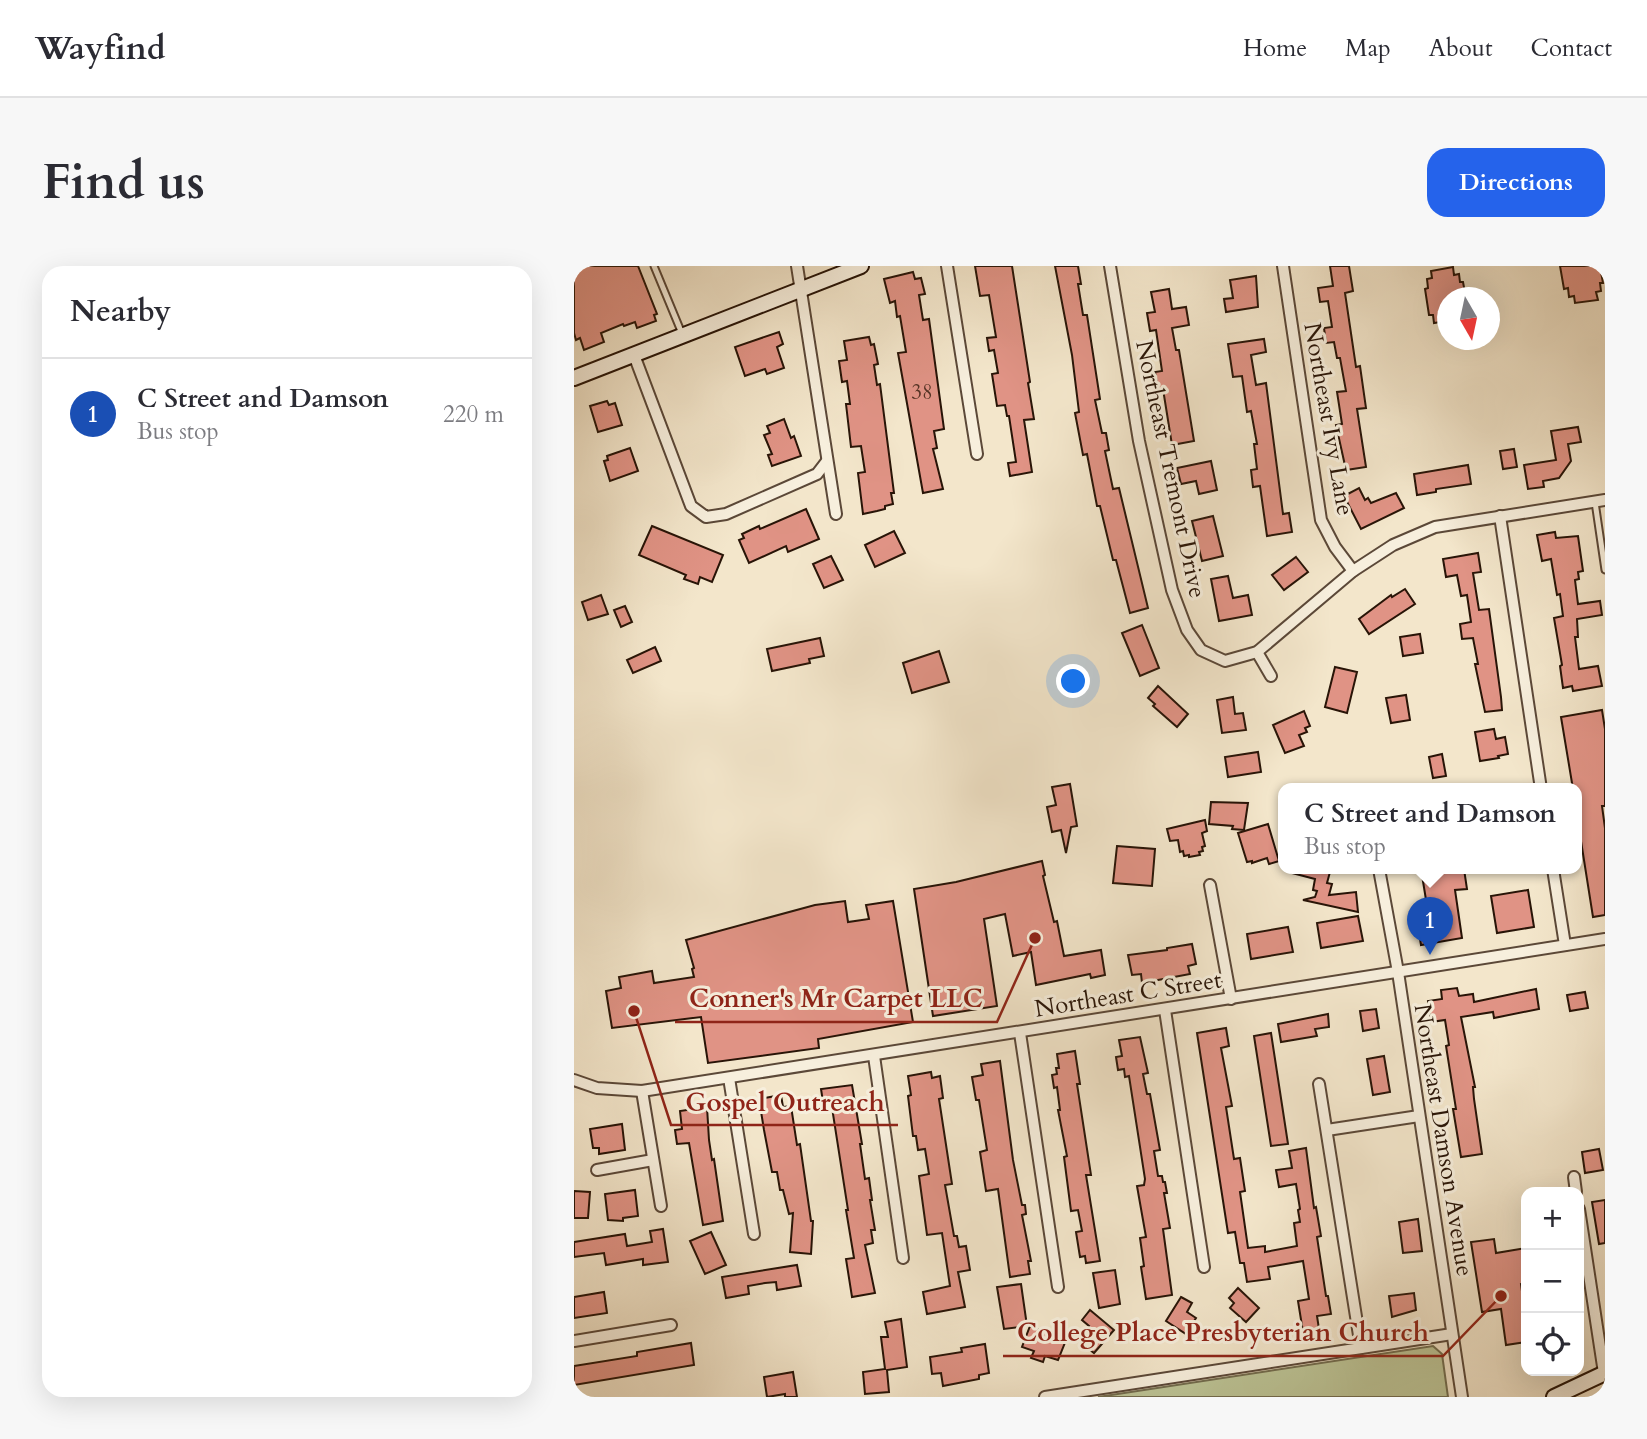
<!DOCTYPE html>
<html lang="en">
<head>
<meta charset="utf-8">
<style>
  body { margin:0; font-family:Cardo,serif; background:#f7f7f7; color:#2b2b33 }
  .controls { position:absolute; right:21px; bottom:21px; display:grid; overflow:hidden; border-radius:14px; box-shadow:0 7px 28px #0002 }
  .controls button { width:63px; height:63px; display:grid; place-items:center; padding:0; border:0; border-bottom:2px solid #e1e1e2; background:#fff; color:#2b2b33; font:35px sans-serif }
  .compass { position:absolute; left:863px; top:21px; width:63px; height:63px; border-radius:50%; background:#fff; box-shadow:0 7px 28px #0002; rotate:171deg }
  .you { position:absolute; left:500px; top:416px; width:24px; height:24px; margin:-18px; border:5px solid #fff; border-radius:50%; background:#1a73e8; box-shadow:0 0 0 10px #1a73e833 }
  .badge { display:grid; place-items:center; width:46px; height:46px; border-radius:50%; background:#2563eb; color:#fff; font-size:23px; font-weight:700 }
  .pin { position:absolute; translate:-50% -58px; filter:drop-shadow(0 2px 4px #0008) }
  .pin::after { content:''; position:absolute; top:37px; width:24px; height:21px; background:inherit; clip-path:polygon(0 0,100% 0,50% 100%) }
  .popup { position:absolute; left:704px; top:517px; width:304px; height:91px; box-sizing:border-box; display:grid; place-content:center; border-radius:14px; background:#fff; filter:drop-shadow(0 2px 5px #0005); font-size:23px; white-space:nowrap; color:#7c7c81 }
  .popup b { font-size:26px; color:#2b2b33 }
  .popup::after { content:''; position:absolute; left:50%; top:100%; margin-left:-14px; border:14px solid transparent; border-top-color:#fff }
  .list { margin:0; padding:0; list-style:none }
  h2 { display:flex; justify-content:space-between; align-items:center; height:91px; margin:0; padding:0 28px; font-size:30px }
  h2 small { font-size:23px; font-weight:400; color:#7c7c81 }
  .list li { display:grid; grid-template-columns:46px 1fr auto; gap:21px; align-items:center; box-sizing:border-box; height:112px; padding:0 28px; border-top:2px solid #e1e1e2 }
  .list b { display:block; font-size:26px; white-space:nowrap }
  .list p { margin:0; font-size:23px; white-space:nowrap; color:#7c7c81 }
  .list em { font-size:23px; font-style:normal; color:#7c7c81 }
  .icon { flex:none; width:38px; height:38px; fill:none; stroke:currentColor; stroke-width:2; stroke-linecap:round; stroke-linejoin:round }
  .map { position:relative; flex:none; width:1031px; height:1131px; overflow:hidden; border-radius:21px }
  header { display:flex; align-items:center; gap:42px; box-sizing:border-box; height:98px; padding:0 35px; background:#fff; border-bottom:2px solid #e1e1e2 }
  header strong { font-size:33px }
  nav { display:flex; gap:38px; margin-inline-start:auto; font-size:24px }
  .intro { display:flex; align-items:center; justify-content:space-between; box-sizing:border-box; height:168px; padding:0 42px }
  h1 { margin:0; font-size:49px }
  .button { padding:18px 32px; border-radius:21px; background:#2563eb; color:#fff; font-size:24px; font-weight:700 }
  main { display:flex; gap:42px; padding:0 42px }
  aside { flex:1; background:#fff; border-radius:21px; box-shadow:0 7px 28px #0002 }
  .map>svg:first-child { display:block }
</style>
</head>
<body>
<header>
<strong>Wayfind</strong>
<nav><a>Home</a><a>Map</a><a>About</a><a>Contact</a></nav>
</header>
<div class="intro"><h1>Find us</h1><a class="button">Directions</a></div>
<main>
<aside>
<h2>Nearby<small></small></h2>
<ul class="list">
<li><span class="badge" style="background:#1a4fb4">1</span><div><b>C Street and Damson</b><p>Bus stop</p></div><em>220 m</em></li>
</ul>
</aside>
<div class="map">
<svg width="1031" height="1131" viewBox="0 0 1031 1131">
  <rect width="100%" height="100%" fill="#f3e6cb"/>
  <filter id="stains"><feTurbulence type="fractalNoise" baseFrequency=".00286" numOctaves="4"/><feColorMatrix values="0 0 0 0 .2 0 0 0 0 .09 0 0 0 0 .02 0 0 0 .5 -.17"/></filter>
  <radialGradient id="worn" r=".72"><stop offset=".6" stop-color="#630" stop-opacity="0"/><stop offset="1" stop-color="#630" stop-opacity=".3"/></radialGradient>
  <path fill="#bcc496" stroke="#726c4e" stroke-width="2" d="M859,1080l9,8 6,43h-350z"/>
  <g fill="#e09385" stroke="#281407" stroke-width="2">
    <path d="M0,0h64l19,48 -3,1 2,6 -19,7 -2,-6 -11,4 -1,-2 -22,9 3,9 -20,8 -4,-12 -4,2 -2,-7z"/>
    <path d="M401,0h37l18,116 -2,1 6,36 -10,1 8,52 -22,4 -2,-13 8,-1 -7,-46h-2l-2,-11 -8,1 -5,-32 6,-1 -4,-23 -5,1 -2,-13 9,-1 -7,-42 -9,1z"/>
    <path d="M481,0h23l3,18h-3l5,31h4l13,84 -5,1 7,33h4l3,17 -4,1 8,38 6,-1 29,120 -18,5 -14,-53h-3l-13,-54h-3l-10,-52 -4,1 -8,-42 4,-1 -7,-57z"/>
    <path d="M756,0h19l4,25 -8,2 11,74 4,-1 6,42 -9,1 9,58 -20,3 -10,-45 6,-1 -5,-32 9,-1 -6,-33h-3l-3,-16 -8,1 -2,-15 8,-1 -4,-26 -8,1 -2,-14 15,-2z"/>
    <path d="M986,0h40l3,17h-3l1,8 -5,1 2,8 -23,3 -1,-7 -5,1 -1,-9 -4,1z"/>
    <path d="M879,1l1,8 5,-1 1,8h3l3,16h-19v23l-13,2 -1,-8h-4l-4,-26 3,-1 -1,-9 5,-1 -1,-7z"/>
    <path d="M339,6l2,7 6,-1 4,16 -6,1 4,25 6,-1 15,110 -10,2 3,17 -4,1 10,40 -20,4 -25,-140 8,-1 -6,-36 -3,1 -2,-16 -5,2 -6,-24z"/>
    <path d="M682,10l2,31 -32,5 -2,-13 9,-1 -3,-18z"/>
    <path d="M595,23l3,20 14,-2 3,18 -17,3 4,22h3l15,91 -22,4 -9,-56 -5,1 -3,-18 7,-1 -6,-41 -6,1 -3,-18 8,-1 -4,-20z"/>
    <path d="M205,66l4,12 -6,3 7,21 -17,6 -2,-5 -20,7 -10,-29z"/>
    <path d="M295,71l2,8 3,-1 4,20 -4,1 3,20 3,-1 14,109h-3l2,11 -8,2v3l-8,2 -14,3 -5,-41 7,-1 -4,-26 -10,1 -5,-43h4l-3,-23 -5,1 -3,-21 8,-1 -3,-19z"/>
    <path d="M690,73l2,13 -15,3 5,30 10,-2 17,131 6,-1 3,19 -25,4 -7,-50 -7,1 -2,-17 6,-1 -3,-25h3l-6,-33 -4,1 -5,-36 -9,1 -5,-33z"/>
    <path d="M33,135l2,4 6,-2 7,22 -24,7 -8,-26z"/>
    <path d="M210,153l7,19 3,-2 7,20 -29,10 -4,-11 4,-1 -8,-19 6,-2 -3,-7z"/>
    <path d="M1004,161l3,15 -13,2 3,17 -12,17 -16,3 1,6 -16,2 -4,-24 32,-5 -5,-29z"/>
    <path d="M56,182l8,23 -28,10 -6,-20 4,-1 -1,-4z"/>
    <path d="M940,183l3,18 -14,2 -3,-18z"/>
    <path d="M637,195l6,29 -18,4 -3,-13 -15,3 -4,-16z"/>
    <path d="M894,199l3,19 -35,5v3l-19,3 -3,-21z"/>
    <path d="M785,222l6,12 3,-2 3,5 25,-10 8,15 -43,21 -17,-33z"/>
    <path d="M232,243l13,30 -31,13 -2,-6 -37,17 -10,-23 5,-2 -2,-4 17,-8 1,3z"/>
    <path d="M639,250l10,40 -21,5 -10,-40z"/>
    <path d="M78,260l71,29 -11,27 -12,-5 -2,7 -14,-5 2,-4 -47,-20z"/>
    <path d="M320,265l11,22 -30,14 -10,-22z"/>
    <path d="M981,266l1,6 22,-2 5,35 -5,1 1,7 -4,1 3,24 22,-3 2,14 -25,4 1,18h-3l4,32 19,-3 4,20 -29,5 -1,-5 -9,2 -3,-22 2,-1 -8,-47 9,-2 -3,-22 -3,1 -6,-36 -9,2 -5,-26z"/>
    <path d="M904,287l3,19 -8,1 6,37 10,-1 12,88 1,13 -17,2 -10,-48h3l-5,-26 -11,1 -2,-15 11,-2 -4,-27 -6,1 -4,-21 -11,2 -3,-18z"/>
    <path d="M257,290l12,24 -19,8 -11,-24z"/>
    <path d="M722,291l12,15 -24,18 -12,-15z"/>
    <path d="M654,310l5,22 15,-3 4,20 -33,6 -8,-42z"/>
    <path d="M831,323l10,15 -46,30 -10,-15 32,-24 1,2z"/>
    <path d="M27,329l7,19 -20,6 -6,-18z"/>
    <path d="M51,340l7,16 -11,5 -7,-17z"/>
    <path d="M568,359l17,43 -19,8 -18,-43z"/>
    <path d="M846,368l3,19 -20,3 -3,-19z"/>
    <path d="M246,372l4,18 -15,3 1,4 -38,8 -5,-22z"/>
    <path d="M81,381l6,14 -28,12 -6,-13z"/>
    <path d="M365,385l10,31 -37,11 -9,-30z"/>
    <path d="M761,401l22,5 -10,41 -22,-6z"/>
    <path d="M584,420l30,28 -11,13 -24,-21 2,-2 -7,-6z"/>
    <path d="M832,429l4,25 -19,3 -5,-25z"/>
    <path d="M659,431l2,17 8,-1 3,17 -24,3 -5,-33z"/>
    <path d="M1028,444l3,19v77h-3l3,22v87l-12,2 -16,-101v-27h-4l-12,-72z"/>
    <path d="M730,445l6,15 -5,2 2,4 -8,3 5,11 -19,7 -12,-28z"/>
    <path d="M920,463l2,10 9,-2 3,17 -10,2 1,2 -19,3 -5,-29z"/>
    <path d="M684,486l3,20 -33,5 -3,-20z"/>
    <path d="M868,488l4,22 -13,2 -4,-21z"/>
    <path d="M496,518l7,42 -6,1 -5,26 -5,-23 -9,2 -5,-25 9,-2 -4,-18z"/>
    <path d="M637,536l37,1 -4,27 -12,-1 1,-3 -24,-2z"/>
    <path d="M631,554l2,11 -5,2 3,13 -3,1 1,4 -4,1 1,3 -11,2v-2l-5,1 -1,-5 -3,1 -2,-12 -8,1 -3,-12z"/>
    <path d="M694,558l11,37 -10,3 -2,-6 -15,5v-2l-5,1 -9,-29z"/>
    <path d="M543,580l38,3 -3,37 -39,-3z"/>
    <path d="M468,595l3,14 -2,1 11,46 3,-1 7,35 37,-6 4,25 -14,3 -1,-4 -54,11 -5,-33 -18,4 -8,-42 -21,5 13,87 -64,10 -19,-127 42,-7z"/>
    <path d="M719,603h27l10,3 -3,11 5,1 -3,11 27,-3 2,20 -55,-12 12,-3 2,-6 -4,-1 2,-11 -23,-6z"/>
    <path d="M847,603h43l3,20 -12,1 7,48 -41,7 -6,-37 12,-2z"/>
    <path d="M954,624l6,37 -37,6 -6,-37z"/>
    <path d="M271,635l3,21 21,-3 -3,-14 27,-4 20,121 -95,17 1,9 -111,15 -7,-46 -89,11 -6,-37 15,-3 -2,-11 33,-6 2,12 40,-6 -2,-8 2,-1 -8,-28 129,-35z"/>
    <path d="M784,650l5,25 -42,7 -4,-25z"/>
    <path d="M714,661l5,25 -42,7 -4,-25z"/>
    <path d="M618,678l4,20 -8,2 2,8 -48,9 -1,-9 -9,1 -4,-20 39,-5v-2z"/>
    <path d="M883,722l2,8 14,-2 1,8 62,-13 3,20 -45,9 -1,-6 -32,5 14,70h-2l1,12 8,55 -21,3 -8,-48h3l-10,-63 3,-1 -4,-25 -14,2 -3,-21 14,-2 -1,-9z"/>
    <path d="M1011,726l3,16 -18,3 -3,-16z"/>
    <path d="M802,743l3,19 -16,3 -3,-20z"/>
    <path d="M754,748l1,13 -14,2 2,7 -36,6 -3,-18z"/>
    <path d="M652,762l3,18 -8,2 11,58 -6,1 8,52 6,-1 5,33 -5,1 8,56 17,-2v6l32,-6 -3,-23 6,-1 -2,-12 2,-1 -4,-25 -17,3 -3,-17 16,-2 -3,-17 17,-3 8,60 2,-1 5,29 -4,1 9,59h2l3,18 -14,2 2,13 -16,3 -5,-31 11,-2 -6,-38 -35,6 2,12 -23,3 -3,-19h-4l-5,-31 -7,1 -31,-200z"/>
    <path d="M697,767l17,111 -17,2 -17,-110z"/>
    <path d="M566,771l8,36 -5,1 4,20h3l10,56 -6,1 4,25h4l1,6h2l2,11h-3l6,35 -7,1 9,66 -26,4 -5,-32 3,-1 -4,-28 6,-1 -9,-51 7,-1 1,-6 -16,-103 -4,1 -1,-8 -6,1 -2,-13 6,-1 -3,-16z"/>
    <path d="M501,785l5,33h-3l14,91h-5l14,86 -14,2 -1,-7 -5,1 -4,-25 6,-1 -4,-21 -7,1 -7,-54 3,-1 -9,-46h2l-3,-23 -3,1 -2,-13 5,-1 -1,-6h3l-2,-14z"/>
    <path d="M810,790l6,36 -17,3 -6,-36z"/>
    <path d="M426,795l13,99 9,45h3l1,9 -4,1 9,46h-3l2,13 -20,3 -12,-88 -12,2 -6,-39 7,-2 -8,-50h-3l-4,-23 11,-2 -2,-11z"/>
    <path d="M357,806l1,6 8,-2 3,22 -4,1 13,85 -7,1 9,51h3l2,11 7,-1 4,24 -12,2 7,35 -38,7 -4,-22 27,-6 -8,-53 -15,2 -8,-59 10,-2 -4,-25 -7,1 -2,-14h-3l-5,-40 3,-1 -3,-19z"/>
    <path d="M278,819l10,59h-2l5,35 4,-1 3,22h-2l5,30h-4l2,13 -8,2 10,48 -23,4 -6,-38 8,-1 -8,-48h2l-17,-109 -8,1 -2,-13z"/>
    <path d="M207,829l2,12 8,-1 6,39 3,-1 11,77h2l-2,33 -21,-2 3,-39 -4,1 -6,-24h-3l-3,-18h-5l-8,-42 -5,-31z"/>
    <path d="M133,841l2,33 3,20 2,-1 9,62 -20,4 -14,-82 -12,1 -2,-14 7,-1 -2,-18z"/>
    <path d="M48,858l3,26 -26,4v-6h-6l-3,-19z"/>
    <path d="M1025,883l4,21 -18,3 -3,-21z"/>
    <path d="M61,924l3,26 -15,2v3l-15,-1 -3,-26z"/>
    <path d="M0,925l16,1 -2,26h-14z"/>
    <path d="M1031,934v43l-6,1 -7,-42z"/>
    <path d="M844,953l4,32 -19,2 -4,-31z"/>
    <path d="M89,963l5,33 -25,3v-6l-37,6 -2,-12 -30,4v-15l51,-8 2,12 25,-4 -2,-11z"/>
    <path d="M137,966l15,33 -21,9 -15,-33z"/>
    <path d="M920,973l2,14 30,-5v35l-5,1 5,36v22l-20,3 -5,-36 -19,3 -11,-70z"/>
    <path d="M223,999l4,21 -24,4 -1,-8 -11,1 -17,3 1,8 -23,4 -4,-21z"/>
    <path d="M541,1004l5,34 -21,4 -6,-35z"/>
    <path d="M447,1018l6,42 -23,3 -7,-42z"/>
    <path d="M664,1022l21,20 -13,14 -16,-14 4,-5 -5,-5z"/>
    <path d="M30,1026l3,21 -33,5v-21z"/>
    <path d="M840,1027l2,17 -24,7 -3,-21z"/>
    <path d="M607,1031l11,6 -5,9 9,6 -10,16 -20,-13z"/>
    <path d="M516,1044l24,20 -20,23 -16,-13 11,-14 -7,-6z"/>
    <path d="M327,1053l6,48 -20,3 2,22 -24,2 -2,-22 22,-3 -4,-32h7l-3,-15z"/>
    <path d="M456,1060l36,14 -8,20 -13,-4 -2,6 -12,-4 3,-7 -12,-4z"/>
    <path d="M117,1077l3,22 -120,20v-19l63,-10v-4z"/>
    <path d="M411,1078l4,29 -10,2v4l-36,7 -2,-13 -9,1 -2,-17 32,-5 -1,-4z"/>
    <path d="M219,1106l4,25h-12v-3l-18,3 -3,-20z"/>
  </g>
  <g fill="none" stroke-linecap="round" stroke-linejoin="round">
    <g stroke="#5b4838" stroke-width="9">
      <g id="service">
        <path d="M80,0l29,70"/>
        <path d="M1021,236l10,68"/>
      </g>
    </g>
    <g stroke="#5b4838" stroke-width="14">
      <g id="minor">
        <path d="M223,0l39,248"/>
        <path d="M373,0l30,188"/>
        <path d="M536,0l29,175 33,149 15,40 14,20 24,11 32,-9 96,-81 40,-26 42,-18 170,-27"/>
        <path d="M709,0l38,254 14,27 18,24"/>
        <path d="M60,89l57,151 15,11 20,-3 91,-40 10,-13"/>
        <path d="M926,250l41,273"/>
        <path d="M683,386l14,24"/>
        <path d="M805,603l19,103 64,425"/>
        <path d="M979,603l12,76"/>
        <path d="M636,619l21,114"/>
        <path d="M591,744l39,257"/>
        <path d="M446,767l38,254"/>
        <path d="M300,790l29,202"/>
        <path d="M155,812l25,156"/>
        <path d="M0,814l23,8 45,3 963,-152"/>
        <path d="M745,818l42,264"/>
        <path d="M68,825l19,115"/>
        <path d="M753,864l92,-14"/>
        <path d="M23,904l56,-10"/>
        <path d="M1000,911l2,15"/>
        <path d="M1005,943l25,164"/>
        <path d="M0,1075l97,-16"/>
        <path d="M471,1131l407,-63"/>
      </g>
    </g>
    <g stroke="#281407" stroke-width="18">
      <g id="secondary">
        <path d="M0,112l287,-112"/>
        <path d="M980,1131l51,-24"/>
      </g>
    </g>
    <use href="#service" stroke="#f7efdd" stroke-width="5"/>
    <use href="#minor" stroke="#f7efdd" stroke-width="10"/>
    <use href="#secondary" stroke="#f7efdd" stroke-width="14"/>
  </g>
  <g text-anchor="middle" stroke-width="6" stroke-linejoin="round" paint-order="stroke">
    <g font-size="21" fill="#563426">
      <text x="348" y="133">38</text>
    </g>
    <g font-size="24" fill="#281407" stroke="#f7efdd">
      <text transform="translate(755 153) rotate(80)" y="8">Northeast Ivy Lane</text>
      <text transform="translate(597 203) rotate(78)" y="8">Northeast Tremont Drive</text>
      <text transform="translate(554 728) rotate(-9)" y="8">Northeast C Street</text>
      <text transform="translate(870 874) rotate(81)" y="8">Northeast Damson Avenue</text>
    </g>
  </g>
  <path fill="none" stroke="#8f2418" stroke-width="2.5" d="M461 672L423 756H101M60 745L97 859H324M927 1030L869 1090H429"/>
  <g fill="#8f2418" stroke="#f7efdd" stroke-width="2.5">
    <circle cx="461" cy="672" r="7"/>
    <circle cx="60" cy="745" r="7"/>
    <circle cx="927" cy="1030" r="7"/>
  </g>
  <g font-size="26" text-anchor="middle" font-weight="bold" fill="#8f2418" stroke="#f7efdd" stroke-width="6" stroke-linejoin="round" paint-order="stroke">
    <text x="262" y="741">Conner's Mr Carpet LLC</text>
    <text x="211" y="845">Gospel Outreach</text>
    <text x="649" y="1075">College Place Presbyterian Church</text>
  </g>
  <rect width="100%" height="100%" filter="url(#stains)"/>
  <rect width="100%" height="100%" fill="url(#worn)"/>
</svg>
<div class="controls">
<button>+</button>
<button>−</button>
<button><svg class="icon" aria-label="locate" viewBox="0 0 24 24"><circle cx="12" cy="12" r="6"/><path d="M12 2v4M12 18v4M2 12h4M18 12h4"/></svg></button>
</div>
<svg class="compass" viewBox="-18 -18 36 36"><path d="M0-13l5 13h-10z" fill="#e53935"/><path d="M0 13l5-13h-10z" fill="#7c7c81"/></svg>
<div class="you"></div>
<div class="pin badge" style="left:856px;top:689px;background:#1a4fb4">1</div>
<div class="popup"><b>C Street and Damson</b>Bus stop</div>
</div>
</main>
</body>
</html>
